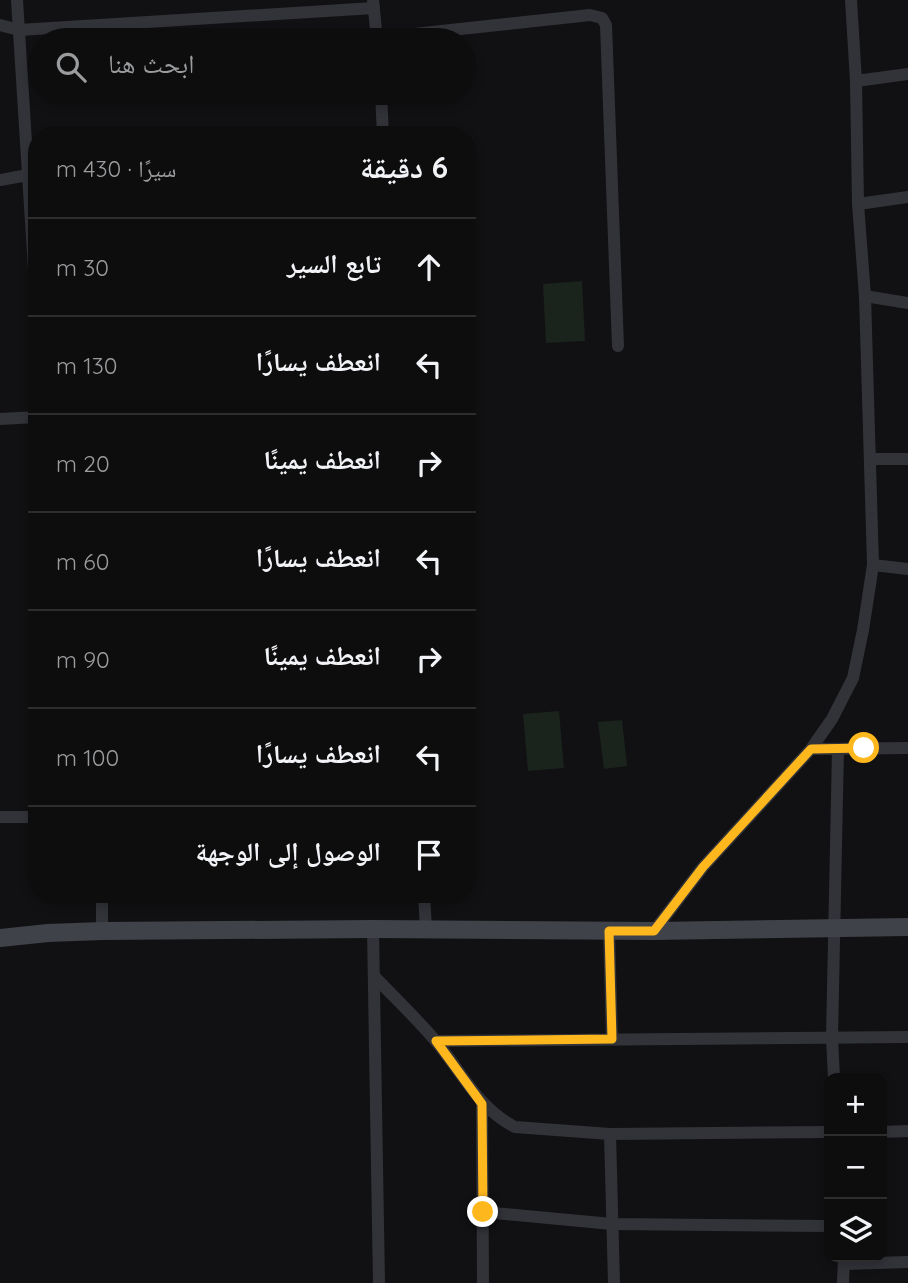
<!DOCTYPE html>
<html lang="ar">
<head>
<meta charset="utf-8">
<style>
  body { margin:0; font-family:Quicksand,"Noto Naskh Arabic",sans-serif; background:#161617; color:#f1f3f6; direction:rtl }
  .controls { position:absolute; right:21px; bottom:21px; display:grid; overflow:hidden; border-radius:14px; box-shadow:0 4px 10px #0003 }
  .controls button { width:63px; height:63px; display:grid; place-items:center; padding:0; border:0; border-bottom:2px solid #2d2d2e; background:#0d0d0e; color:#f1f3f6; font:35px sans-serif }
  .stop { position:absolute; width:21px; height:21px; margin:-16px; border:5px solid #ffb71e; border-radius:50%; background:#fff }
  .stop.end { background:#ffb71e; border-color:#fff; box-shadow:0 2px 7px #0008 }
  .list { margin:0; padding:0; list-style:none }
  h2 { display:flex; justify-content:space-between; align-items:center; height:91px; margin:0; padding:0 28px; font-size:30px }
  h2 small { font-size:23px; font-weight:400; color:#9a9c9e }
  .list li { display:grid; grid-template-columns:46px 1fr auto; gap:21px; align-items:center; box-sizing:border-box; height:98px; padding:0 28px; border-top:2px solid #2d2d2e }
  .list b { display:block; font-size:26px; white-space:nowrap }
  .list em { font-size:23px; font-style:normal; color:#9a9c9e }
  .icon { flex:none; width:38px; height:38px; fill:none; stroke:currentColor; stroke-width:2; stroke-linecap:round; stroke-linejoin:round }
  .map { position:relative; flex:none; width:908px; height:1283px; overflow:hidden; direction:ltr }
  .search { position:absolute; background:#0d0d0e; box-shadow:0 4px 10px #0003; left:28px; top:28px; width:448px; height:77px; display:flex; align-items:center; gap:18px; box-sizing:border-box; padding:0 24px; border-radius:38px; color:#9a9c9e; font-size:26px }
  .panel { position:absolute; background:#0d0d0e; box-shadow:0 4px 10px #0003; left:28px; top:126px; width:448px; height:777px; border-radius:28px; direction:rtl }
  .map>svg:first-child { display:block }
</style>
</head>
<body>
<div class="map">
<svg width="908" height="1283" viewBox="0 0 908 1283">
  <rect width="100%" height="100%" fill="#111113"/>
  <g fill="#1b231d">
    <path d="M582,281l3,60 -39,2 -3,-59z"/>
    <path d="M559,711l5,57 -36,3 -5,-57z"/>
    <path d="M622,720l5,46 -23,3 -6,-47z"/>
  </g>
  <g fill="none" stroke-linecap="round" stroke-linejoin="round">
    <g stroke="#323339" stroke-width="12">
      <path d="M17,0l20,317"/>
      <path d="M373,0l4,40"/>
      <path d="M0,25l19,5 355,-22"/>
      <path d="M377,38l213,-23 12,3 4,7 12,321"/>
      <path d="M856,81l52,-7"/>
      <path d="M381,93l2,42"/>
      <path d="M0,180l28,-5"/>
      <path d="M858,204l50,-7"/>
      <path d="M865,296l43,7"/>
      <path d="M0,419l37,-2"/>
      <path d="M870,459h38"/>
      <path d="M873,565l35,4"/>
      <path d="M811,749l97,-1"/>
      <path d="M0,817h37"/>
      <path d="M424,894l2,35"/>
      <path d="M373,929l6,354"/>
      <path d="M102,931v-37"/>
      <path d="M609,931l3,108"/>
      <path d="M654,931l49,-64 108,-118 21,-30 21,-41 10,-48 10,-65 -8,-269 -7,-92 -2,-123 -5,-81"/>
      <path d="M374,976c20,21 41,41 60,63 27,31 43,69 81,88l95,7 219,-2"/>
      <path d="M436,1041l472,-4"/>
      <path d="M834,1078l-2,-40 6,-289"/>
      <path d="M482,1104l1,179"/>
      <path d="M882,1132l26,-1"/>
      <path d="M610,1134l4,149"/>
      <path d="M483,1212l129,12 217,2"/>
      <path d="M844,1264l64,-2"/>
      <path d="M843,1283l1,-26"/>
    </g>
    <path stroke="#404249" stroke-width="18" d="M0,938l48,-5 54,-2 271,-2 281,2 254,-4"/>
  </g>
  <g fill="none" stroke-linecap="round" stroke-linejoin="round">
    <path stroke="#ffb71e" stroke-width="9" d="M483,1212l-1,-108 -46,-63 176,-2 -3,-108h45l49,-64 108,-118 53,-1"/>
  </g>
</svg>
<div class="controls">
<button>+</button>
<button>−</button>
<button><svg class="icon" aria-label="layers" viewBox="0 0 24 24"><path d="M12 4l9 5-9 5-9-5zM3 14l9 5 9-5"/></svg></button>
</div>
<div class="stop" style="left:864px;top:748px"></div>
<div class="stop end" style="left:483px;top:1212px"></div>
<div class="search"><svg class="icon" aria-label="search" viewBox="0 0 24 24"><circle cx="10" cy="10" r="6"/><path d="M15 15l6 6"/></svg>ابحث هنا</div>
<section class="panel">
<h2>6 دقيقة<small>سيرًا · 430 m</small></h2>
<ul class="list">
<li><svg class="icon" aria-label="ahead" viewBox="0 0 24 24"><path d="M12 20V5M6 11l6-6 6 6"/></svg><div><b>تابع السير</b></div><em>30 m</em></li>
<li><svg class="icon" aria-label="left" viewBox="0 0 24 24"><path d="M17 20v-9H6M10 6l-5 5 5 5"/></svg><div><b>انعطف يسارًا</b></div><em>130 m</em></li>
<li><svg class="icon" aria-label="right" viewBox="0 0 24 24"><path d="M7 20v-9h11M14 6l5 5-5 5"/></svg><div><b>انعطف يمينًا</b></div><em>20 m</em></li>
<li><svg class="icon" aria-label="left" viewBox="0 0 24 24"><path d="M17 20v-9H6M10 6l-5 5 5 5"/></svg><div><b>انعطف يسارًا</b></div><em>60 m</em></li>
<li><svg class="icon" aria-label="right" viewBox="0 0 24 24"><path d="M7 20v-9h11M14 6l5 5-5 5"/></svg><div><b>انعطف يمينًا</b></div><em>90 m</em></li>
<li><svg class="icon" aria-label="left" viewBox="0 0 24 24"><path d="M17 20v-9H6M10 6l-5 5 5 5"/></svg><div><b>انعطف يسارًا</b></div><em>100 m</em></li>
<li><svg class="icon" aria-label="arrive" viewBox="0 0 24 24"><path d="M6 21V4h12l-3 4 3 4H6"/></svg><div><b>الوصول إلى الوجهة</b></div></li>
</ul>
</section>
</div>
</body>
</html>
